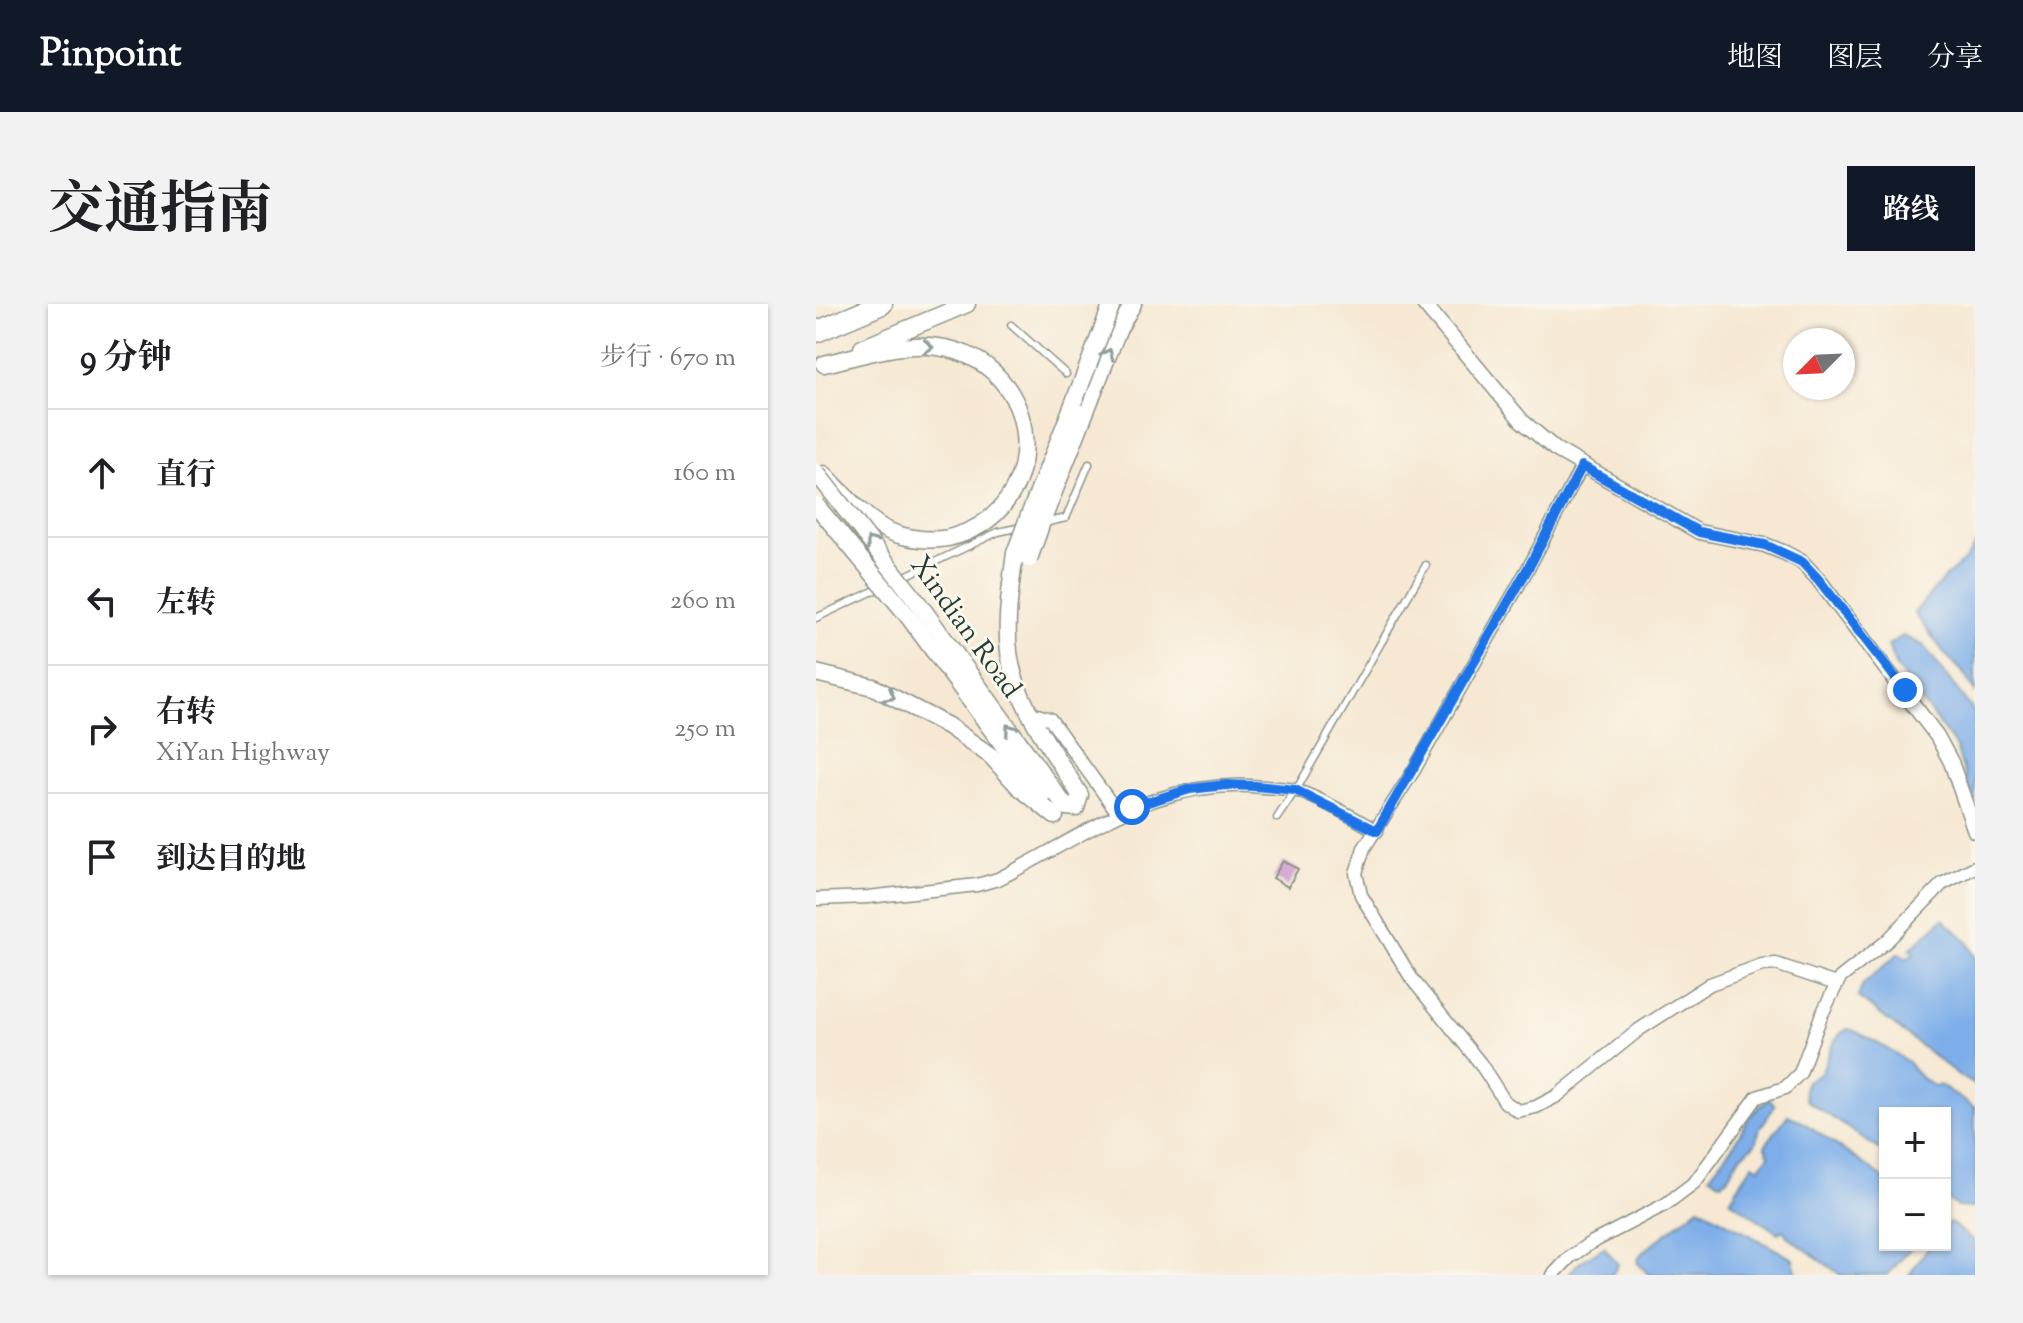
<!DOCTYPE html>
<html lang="zh">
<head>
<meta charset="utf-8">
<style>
  body { margin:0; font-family:"Sorts Mill Goudy","Noto Serif SC",serif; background:#f2f2f2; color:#202124 }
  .controls { position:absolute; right:24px; bottom:24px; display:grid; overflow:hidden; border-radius:0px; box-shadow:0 2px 6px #0004 }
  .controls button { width:72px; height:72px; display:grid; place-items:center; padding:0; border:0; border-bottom:2px solid #e0e0e0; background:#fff; color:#202124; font:40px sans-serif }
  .compass { position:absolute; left:967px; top:24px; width:72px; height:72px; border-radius:50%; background:#fff; box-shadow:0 2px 6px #0004; rotate:246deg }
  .stop { position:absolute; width:24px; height:24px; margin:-18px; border:6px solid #1a73e8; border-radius:50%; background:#fff }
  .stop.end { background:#1a73e8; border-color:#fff; box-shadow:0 2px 8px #0008 }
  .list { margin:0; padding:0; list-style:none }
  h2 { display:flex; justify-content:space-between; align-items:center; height:104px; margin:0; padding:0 32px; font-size:34px }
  h2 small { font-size:26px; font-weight:400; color:#757577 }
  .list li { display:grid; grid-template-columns:52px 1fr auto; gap:24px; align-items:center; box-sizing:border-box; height:128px; padding:0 32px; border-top:2px solid #e0e0e0 }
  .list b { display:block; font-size:30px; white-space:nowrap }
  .list p { margin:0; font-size:26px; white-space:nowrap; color:#757577 }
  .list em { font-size:26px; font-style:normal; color:#757577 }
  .icon { flex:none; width:44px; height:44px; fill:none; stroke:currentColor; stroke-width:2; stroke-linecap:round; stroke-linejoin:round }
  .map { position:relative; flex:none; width:1159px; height:971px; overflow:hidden; border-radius:0px }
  header { display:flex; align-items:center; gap:48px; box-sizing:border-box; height:112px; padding:0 40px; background:#111827; color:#fff }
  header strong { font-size:38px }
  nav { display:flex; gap:44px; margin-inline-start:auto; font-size:28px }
  .intro { display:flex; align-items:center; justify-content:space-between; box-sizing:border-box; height:192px; padding:0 48px }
  h1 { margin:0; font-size:56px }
  .button { padding:20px 36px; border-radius:0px; background:#111827; color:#fff; font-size:28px; font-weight:700 }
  main { display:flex; gap:48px; padding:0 48px }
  aside { flex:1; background:#fff; border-radius:0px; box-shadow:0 2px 6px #0004 }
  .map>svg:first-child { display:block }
</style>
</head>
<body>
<header>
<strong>Pinpoint</strong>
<nav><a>地图</a><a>图层</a><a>分享</a></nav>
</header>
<div class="intro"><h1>交通指南</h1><a class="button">路线</a></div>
<main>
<aside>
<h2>9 分钟<small>步行 · 670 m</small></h2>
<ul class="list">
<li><svg class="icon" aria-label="ahead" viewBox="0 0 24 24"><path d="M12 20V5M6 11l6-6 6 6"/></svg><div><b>直行</b></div><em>160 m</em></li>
<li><svg class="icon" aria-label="left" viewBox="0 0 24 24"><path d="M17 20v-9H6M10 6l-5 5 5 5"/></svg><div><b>左转</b></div><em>260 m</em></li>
<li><svg class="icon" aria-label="right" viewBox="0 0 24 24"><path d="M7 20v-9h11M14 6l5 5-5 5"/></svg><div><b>右转</b><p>XiYan Highway</p></div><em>250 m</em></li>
<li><svg class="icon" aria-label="arrive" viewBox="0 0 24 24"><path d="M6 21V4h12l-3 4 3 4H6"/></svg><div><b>到达目的地</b></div></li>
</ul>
</aside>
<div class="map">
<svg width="1159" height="971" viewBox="0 0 1159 971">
  <rect width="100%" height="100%" fill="#fbf7ec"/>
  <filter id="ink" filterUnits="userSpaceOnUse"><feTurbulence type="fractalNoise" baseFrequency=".0125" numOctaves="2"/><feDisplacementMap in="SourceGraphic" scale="16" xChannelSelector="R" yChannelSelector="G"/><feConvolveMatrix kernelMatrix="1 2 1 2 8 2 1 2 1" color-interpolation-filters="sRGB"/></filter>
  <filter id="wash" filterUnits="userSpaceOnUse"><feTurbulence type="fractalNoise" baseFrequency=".006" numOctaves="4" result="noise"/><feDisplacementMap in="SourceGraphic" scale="32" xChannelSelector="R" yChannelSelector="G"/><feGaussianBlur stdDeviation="1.8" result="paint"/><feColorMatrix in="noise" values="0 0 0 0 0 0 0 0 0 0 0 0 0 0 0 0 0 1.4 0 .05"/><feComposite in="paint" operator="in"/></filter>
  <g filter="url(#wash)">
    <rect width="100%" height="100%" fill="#f6e8d3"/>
    <g fill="#7daee9" stroke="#4e768e" stroke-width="2">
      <path d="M1159,241v147l-13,-21 -15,-15 -33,-43 31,-36 20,-17z"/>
      <path d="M1087,332l20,9 52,68v94l-19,-60 -61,-82 -7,-20z"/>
      <path d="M1127,615l25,23 7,15v128l-18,-11 -99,-77 5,-13 36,-31 9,5 6,-6 -4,-3z"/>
      <path d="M1032,725c9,1 50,26 60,33 3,2 4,7 7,10 5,6 14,11 20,15l5,-2 35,23v100l-18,-1 -12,-11v-83h-60v40l-79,-53 -2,-11 3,-8 14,-8 13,-31 7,-9z"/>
      <path d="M953,795l6,7 -15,22 -5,16 -17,15 -10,18 -7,6 -11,-8 25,-32 14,-26z"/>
      <path d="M972,811l15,7 82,57v66h28l-25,30h-47l-54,-39 -4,-6 -5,3 -48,-33 23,-36 6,4 10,-13 -4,-9z"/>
      <path d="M883,903l94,52 4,16h-148l-12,-13 4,-8z"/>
      <path d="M1134,918l25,20v33h-66l21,-30h15v-18z"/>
      <path d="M788,943l14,17 -6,11h-45l13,-13z"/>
    </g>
    <g id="blocks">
      <path fill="#cb92ce" d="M467,557l15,8 -10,18 -15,-9z"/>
    </g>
  </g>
  <g filter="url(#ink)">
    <use href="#blocks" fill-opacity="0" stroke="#8a9284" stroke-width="2"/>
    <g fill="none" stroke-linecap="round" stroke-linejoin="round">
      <g stroke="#8a9284" stroke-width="9">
        <g id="service">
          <path d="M195,21l55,49"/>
          <path d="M228,219l22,-5 23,-54"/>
          <path d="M83,275l99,-47 23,-5"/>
          <path d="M0,314l66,-31"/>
          <path d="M461,514l22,-33 127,-220"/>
        </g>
      </g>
      <g stroke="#8a9284" stroke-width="15">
        <g id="minor">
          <path d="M766,162l-51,97 -117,207 -50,78 -8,25 5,22 51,84 68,84 25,39 13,9 18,-4 21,-11 83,-67 70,-45 52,-19 14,-1 60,20"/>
          <path d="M215,409l19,6 68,94"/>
          <path d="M0,595l52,-2 109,-12 21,-6c91,-45 158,-103 266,-92 10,1 21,1 30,3 19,5 64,30 83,41"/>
          <path d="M737,971l17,-18 19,-13 77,-40 29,-22 62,-85 28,-9 15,-15 21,-57 19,-38 47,-37 55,-57 33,-17"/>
        </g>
      </g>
      <g stroke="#8a9284" stroke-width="17">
        <path id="tertiary" d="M608,0l98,117 33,28 144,83 66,13 20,8 17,9 16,17 119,157 14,26 24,69"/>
      </g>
      <g stroke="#8a9284" stroke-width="19">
        <g id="secondary">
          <path d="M46,44l105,-44"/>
          <path d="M8,60c37,-8 77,-23 114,-17 109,15 118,166 10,191 -20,4 -48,0 -65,-10 -23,-14 -40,-35 -59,-54"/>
          <path d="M212,214l46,-116"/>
          <path d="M226,218l76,-192 15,-26"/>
          <path d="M103,300l147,203 10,1 4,-13c-23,-38 -53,-77 -66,-119 -12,-39 -4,-84 1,-123"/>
          <path d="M92,312l134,182"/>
          <path d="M0,369l57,14 75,39 43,30 27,30 37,30"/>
        </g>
      </g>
      <g stroke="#8a9284" stroke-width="23">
        <path id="trunk" d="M0,28l66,-28"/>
      </g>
      <use href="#service" stroke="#fff" stroke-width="6"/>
      <use href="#minor" stroke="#fff" stroke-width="12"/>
      <use href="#tertiary" stroke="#fff" stroke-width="14"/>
      <use href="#secondary" stroke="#fff" stroke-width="16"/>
      <use href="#trunk" stroke="#fff" stroke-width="20"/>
      <g stroke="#8a9284" stroke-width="19" stroke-linecap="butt">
        <g id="secondary-bridge">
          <path d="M258,98l38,-98"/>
          <path d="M0,168l103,132"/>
          <path d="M0,201l92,111"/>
          <path d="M199,249l13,-35"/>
          <path d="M213,255l13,-37"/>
        </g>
      </g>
      <use href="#secondary-bridge" stroke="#fff" stroke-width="16"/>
    </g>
    <defs><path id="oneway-chevron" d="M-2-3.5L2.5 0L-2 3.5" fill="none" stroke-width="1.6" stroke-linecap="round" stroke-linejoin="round" transform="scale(2)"/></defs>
    <g stroke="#8f9e9a">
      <use href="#oneway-chevron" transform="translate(112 43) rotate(4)"/>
      <use href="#oneway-chevron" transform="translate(292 50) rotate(-68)"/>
      <use href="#oneway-chevron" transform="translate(55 238) rotate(-128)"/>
      <use href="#oneway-chevron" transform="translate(74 392) rotate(28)"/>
      <use href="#oneway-chevron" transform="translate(194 425) rotate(-126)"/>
    </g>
  </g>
  <g fill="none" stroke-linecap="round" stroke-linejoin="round" filter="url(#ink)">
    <path stroke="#1a73e8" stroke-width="10" d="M316,503l58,-18 36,-4 29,1 40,4 82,41 154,-268 51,-97 117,66 66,13 37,17 16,17 87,111"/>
  </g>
  <g text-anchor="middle" stroke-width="6" stroke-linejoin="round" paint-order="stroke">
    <g font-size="28" fill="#1f3d34" stroke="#fbf7ec">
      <text transform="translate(151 322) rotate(54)" y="10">Xindian Road</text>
    </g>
  </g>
</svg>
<div class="controls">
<button>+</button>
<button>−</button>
</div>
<svg class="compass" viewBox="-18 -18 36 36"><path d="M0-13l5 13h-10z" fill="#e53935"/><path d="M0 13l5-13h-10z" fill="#757577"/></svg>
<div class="stop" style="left:316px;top:503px"></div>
<div class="stop end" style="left:1089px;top:386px"></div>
</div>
</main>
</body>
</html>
